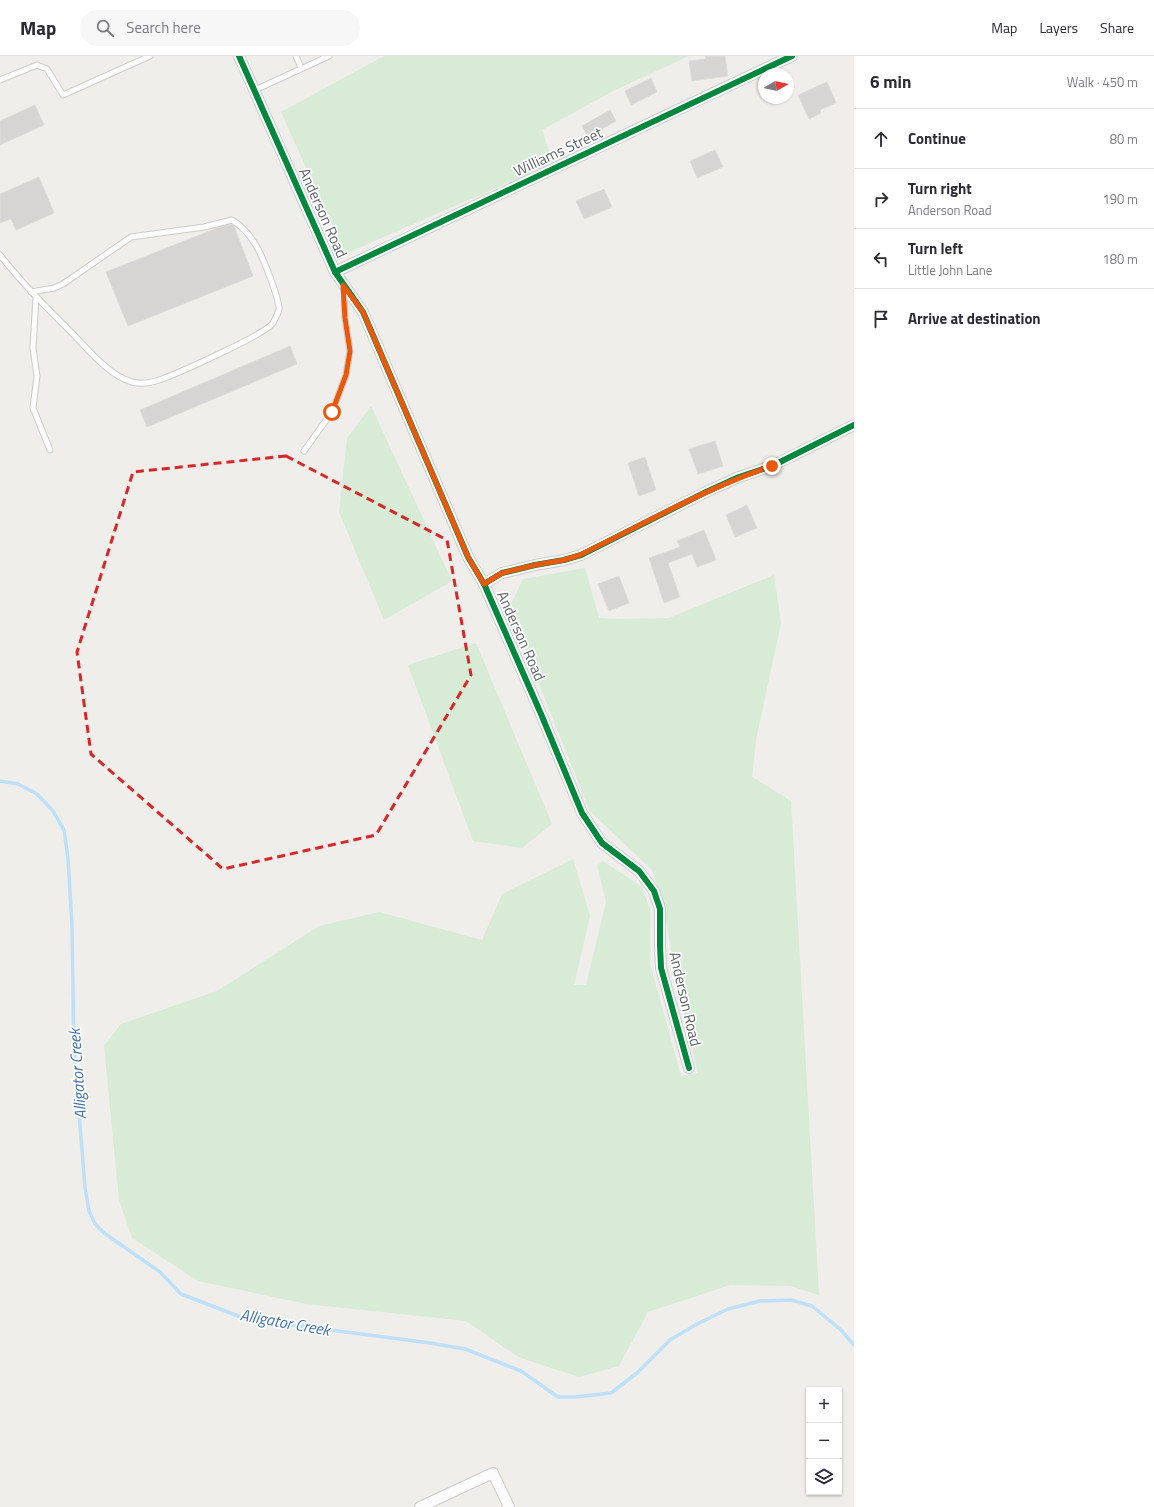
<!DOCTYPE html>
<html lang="en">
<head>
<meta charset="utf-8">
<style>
  body { margin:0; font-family:"Titillium Web",sans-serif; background:#f7f7f7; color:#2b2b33 }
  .controls { position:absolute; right:12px; bottom:12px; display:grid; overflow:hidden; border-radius:0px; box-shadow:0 1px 3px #0004 }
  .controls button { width:36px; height:36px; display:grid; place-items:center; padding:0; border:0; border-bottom:1px solid #e1e1e2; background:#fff; color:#2b2b33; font:20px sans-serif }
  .compass { position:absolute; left:758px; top:12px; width:36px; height:36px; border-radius:50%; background:#fff; box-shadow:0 1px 3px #0004; rotate:81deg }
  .stop { position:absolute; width:12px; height:12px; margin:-9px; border:3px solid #ea580c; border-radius:50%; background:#fff }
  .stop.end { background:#ea580c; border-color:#fff; box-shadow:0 1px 4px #0008 }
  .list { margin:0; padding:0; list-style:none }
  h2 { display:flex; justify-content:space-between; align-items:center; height:52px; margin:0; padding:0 16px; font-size:17px }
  h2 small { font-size:13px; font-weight:400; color:#7c7c81 }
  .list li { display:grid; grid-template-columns:26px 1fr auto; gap:12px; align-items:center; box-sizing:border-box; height:60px; padding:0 16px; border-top:1px solid #e1e1e2 }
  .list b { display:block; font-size:15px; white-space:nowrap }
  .list p { margin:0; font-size:13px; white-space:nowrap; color:#7c7c81 }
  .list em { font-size:13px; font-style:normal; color:#7c7c81 }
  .icon { flex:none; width:22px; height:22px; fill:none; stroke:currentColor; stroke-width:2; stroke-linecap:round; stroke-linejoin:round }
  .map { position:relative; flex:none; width:854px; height:1451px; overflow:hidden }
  header { display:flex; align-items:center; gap:24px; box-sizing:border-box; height:56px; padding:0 20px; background:#fff; border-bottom:1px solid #e1e1e2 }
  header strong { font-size:19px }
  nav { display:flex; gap:22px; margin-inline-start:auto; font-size:14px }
  .search { width:280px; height:36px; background:#f7f7f7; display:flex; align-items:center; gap:10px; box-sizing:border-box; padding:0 14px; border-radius:22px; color:#7c7c81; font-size:15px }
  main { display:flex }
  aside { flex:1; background:#fff }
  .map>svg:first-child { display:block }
</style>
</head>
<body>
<header>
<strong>Map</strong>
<div class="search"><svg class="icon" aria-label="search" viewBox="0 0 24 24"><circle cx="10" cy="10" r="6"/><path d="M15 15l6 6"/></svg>Search here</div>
<nav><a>Map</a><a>Layers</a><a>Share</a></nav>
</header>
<main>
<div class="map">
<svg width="854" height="1451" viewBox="0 0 854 1451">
  <rect width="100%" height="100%" fill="#efeeea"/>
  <g fill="#d8ebd6">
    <path d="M384,0h305l-74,34 -73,40 11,33 -208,91 -64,-142z"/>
    <path d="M371,350l81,175 -68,39 -45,-108 8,-74z"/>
    <path d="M585,512l14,50 21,1 49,-1 105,-43 7,48 -25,117 -4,37 39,24 28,494 -29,-9 -60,-1 -82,27 -29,54 -40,11 -61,-20 -52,-36 -160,-17 -108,-23 -66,-43 -13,-38 -15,-154 17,-22 96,-33 102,-65 60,-14 103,28 20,-46 71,-35 17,57 -16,69h12l20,-83 -9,-37 6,-4 39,26 8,22v54l31,113 17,-3 -19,-79 -16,-91 -11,-33 -63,-60 -80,-202 14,-29z"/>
    <path d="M476,587l76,181 -30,24 -49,-7 -65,-176z"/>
  </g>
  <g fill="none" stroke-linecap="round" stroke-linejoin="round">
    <path stroke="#bfe0f9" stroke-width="3.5" d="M0,725l18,3 19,10 16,17 11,19 4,28 4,68 2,125 11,136 4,24 6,13 9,9 56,39 21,22 65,25 184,24 35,6 56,22 37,26h17l36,-4 26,-20 33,-33 27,-16 31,-15 32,-8 31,-1 21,6 29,24 13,15"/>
  </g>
  <g fill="#d6d5d3" stroke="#deddd9">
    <path d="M705,0h20l3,20 -36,5 -3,-20 17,-2z"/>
    <path d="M651,22l6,14 -26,13 -6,-14z"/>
    <path d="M827,26l9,21 -16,7 1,3 -12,6 -11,-24z"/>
    <path d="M35,49l9,20 -44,20v-24z"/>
    <path d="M610,54l6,11 -28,16 -6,-11z"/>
    <path d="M715,94l8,17 -26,11 -7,-17z"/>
    <path d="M39,121l15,36 -38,17 -5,-11 -11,4v-29z"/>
    <path d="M604,133l8,18 -28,12 -8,-18z"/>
    <path d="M231,168l3,2 19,50 -125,50 -22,-54 111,-44z"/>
    <path d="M290,290l7,18 -150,63 -7,-17z"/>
    <path d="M715,385l8,25 -25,8 -9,-25z"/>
    <path d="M645,401l11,33 -17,6 -11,-33z"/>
    <path d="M747,449l10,23 -22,9 -9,-22z"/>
    <path d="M704,474l12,30 -19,7 -5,-13 -24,9 12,34 -16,6 -15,-45 31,-11 -3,-6z"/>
    <path d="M619,520l10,27 -20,8 -11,-27z"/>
  </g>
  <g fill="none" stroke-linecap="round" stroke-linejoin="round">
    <g stroke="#cbcccc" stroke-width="7">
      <g id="service">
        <path d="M296,0l5,12"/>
        <path d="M0,24l37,-15 10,4 16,26 87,-39"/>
        <path d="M255,34l74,-34"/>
        <path d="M0,199c21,27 45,51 70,76 17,17 39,45 62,51 8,2 17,1 24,-1 17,-5 110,-47 117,-58 2,-4 5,-9 6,-14 0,-11 -17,-55 -24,-65 -6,-10 -13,-18 -23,-24l-28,7 -73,10 -68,47 -9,4 -23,4"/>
        <path d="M36,241l-3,51 4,28 -4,32 17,42"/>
        <path d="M304,395l28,-39 14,-37 4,-24 -5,-33 -1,-30"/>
      </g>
    </g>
    <g stroke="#cbcccc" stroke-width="12">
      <g id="minor">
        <path d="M239,0l96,216 28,40 105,245 16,27 57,130 41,99 20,30 37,28 15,20 6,18v36l1,23 28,100"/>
        <path d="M335,216l457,-216"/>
        <path d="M484,528l18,-11 33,-8 29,-5 17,-5 125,-63 33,-15 33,-11 82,-41"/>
        <path d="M420,1451l73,-34 16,34"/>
      </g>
    </g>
    <use href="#service" stroke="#fdfcfc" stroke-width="5"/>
    <use href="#minor" stroke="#fdfcfc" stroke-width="10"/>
    <g stroke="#fff" stroke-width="8">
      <g id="cycleway">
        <path d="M239,0l96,216 28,40 105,245 16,27 57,130 41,99 20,30 37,28 15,20 6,18v36l1,23 28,100"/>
        <path d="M335,216l457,-216"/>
        <path d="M484,528l18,-11 33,-8 29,-5 17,-5 125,-63 33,-15 33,-11 82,-41"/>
      </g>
    </g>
    <use href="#cycleway" stroke="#00873e" stroke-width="6"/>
  </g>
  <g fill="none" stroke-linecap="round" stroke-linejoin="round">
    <path stroke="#ea580c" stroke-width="5" d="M332,356l14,-37 4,-24 -5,-33 -2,-33 20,27 105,245 16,27 18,-11 33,-8 29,-5 16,-5c64,-31 126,-67 192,-89"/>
  </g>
  <path fill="none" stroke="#d62828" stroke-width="3" stroke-dasharray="8 5" stroke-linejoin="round" d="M286,400l161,84 24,135 -95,160 -153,34 -132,-115 -14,-102 56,-180z"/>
  <g text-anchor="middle" stroke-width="3.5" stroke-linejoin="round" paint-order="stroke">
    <g font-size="15" fill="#5f6368" stroke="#fff">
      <text transform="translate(558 96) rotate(-25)" y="5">Williams Street</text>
      <text transform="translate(323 157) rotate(66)" y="5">Anderson Road</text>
      <text transform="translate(521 580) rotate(66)" y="5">Anderson Road</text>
      <text transform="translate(685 943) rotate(77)" y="5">Anderson Road</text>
    </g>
    <g font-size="16" font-style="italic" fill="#4174aa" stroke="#fff">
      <text transform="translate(77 1018) rotate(-94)" y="6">Alligator Creek</text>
      <text transform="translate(285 1266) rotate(10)" y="6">Alligator Creek</text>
    </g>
  </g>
</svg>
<div class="controls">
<button>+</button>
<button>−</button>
<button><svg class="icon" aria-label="layers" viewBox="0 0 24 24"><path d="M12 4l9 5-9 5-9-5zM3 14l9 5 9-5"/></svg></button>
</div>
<svg class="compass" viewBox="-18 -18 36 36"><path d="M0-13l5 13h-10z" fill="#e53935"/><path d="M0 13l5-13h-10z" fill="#7c7c81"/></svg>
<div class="stop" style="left:332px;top:356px"></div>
<div class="stop end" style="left:772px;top:410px"></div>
</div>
<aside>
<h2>6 min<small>Walk · 450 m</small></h2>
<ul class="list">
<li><svg class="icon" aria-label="ahead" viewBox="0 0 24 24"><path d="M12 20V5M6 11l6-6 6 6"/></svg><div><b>Continue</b></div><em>80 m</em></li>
<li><svg class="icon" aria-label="right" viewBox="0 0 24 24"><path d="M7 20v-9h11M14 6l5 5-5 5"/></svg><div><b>Turn right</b><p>Anderson Road</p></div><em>190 m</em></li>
<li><svg class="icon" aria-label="left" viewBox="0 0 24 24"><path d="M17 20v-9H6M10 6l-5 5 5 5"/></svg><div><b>Turn left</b><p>Little John Lane</p></div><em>180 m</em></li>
<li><svg class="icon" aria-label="arrive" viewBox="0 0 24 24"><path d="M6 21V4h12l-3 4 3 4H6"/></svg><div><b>Arrive at destination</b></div></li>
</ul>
</aside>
</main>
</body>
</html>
